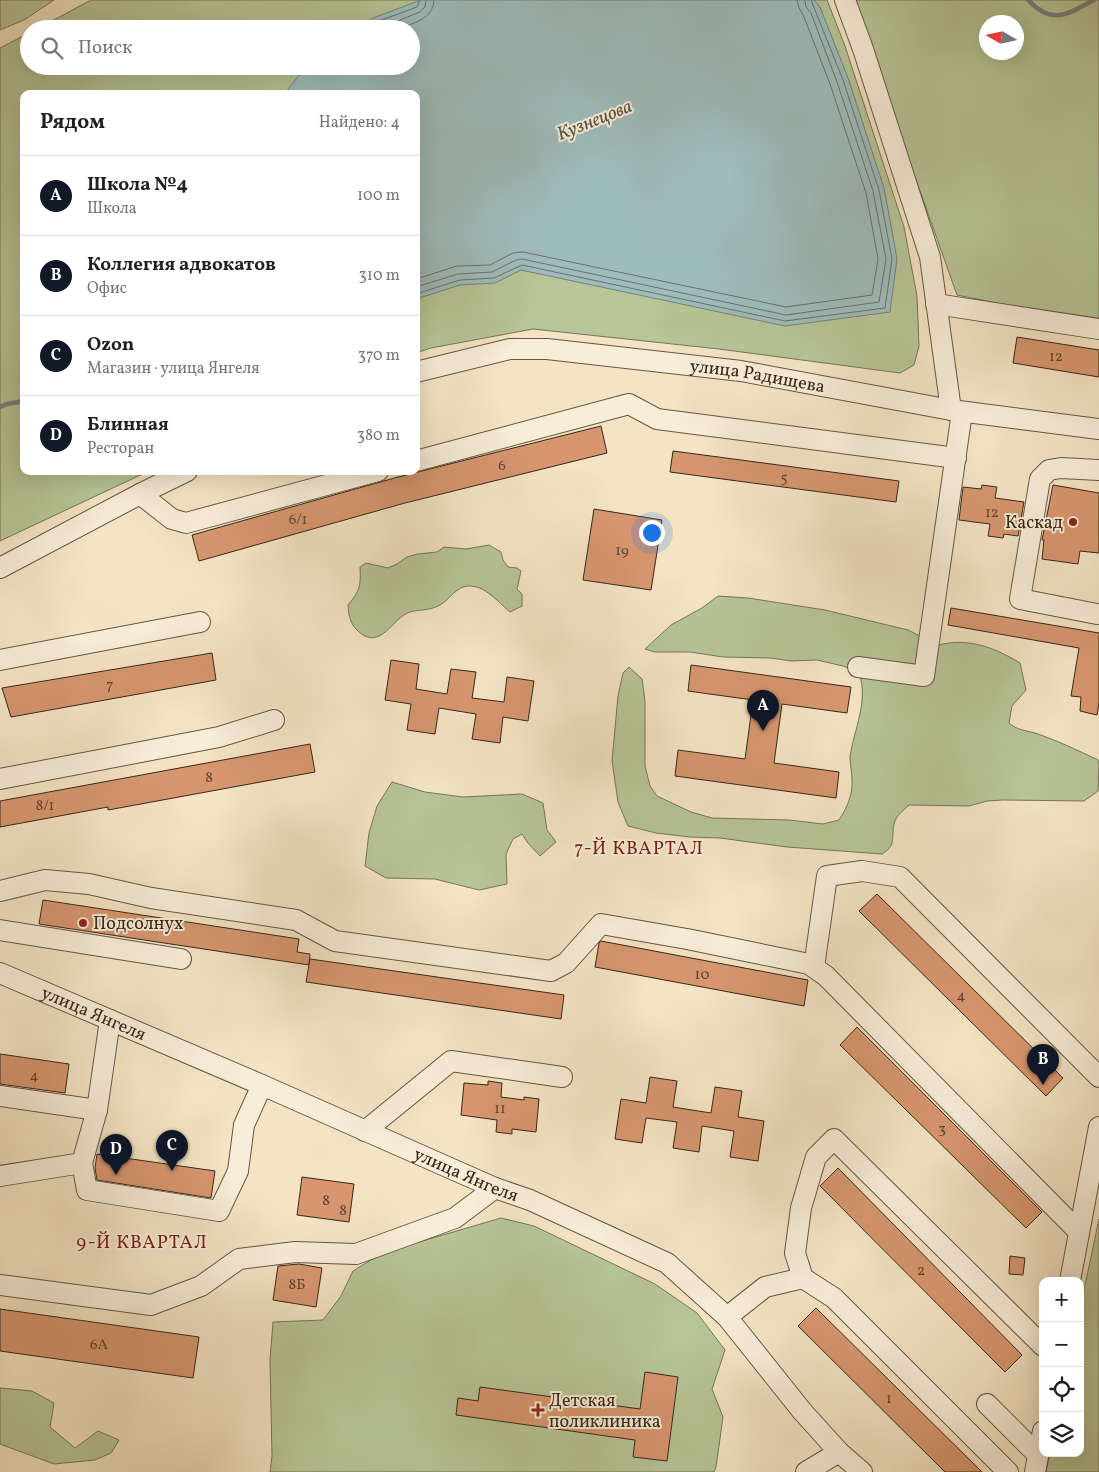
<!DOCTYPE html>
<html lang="ru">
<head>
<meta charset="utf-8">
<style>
  body { margin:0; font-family:Vollkorn,serif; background:#f6f6f6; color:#202124 }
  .controls { position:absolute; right:15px; bottom:15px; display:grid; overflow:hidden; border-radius:10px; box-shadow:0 5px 20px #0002 }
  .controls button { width:45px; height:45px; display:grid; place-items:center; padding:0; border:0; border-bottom:1px solid #e0e0e0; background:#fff; color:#202124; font:25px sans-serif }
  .compass { position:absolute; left:979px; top:15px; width:45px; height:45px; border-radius:50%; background:#fff; box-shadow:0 5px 20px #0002; rotate:279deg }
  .you { position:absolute; left:651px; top:532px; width:18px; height:18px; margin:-12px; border:4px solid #fff; border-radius:50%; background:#1a73e8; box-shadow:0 0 0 8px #1a73e833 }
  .badge { display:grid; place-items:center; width:32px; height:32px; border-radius:50%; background:#111827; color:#fff; font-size:16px; font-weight:700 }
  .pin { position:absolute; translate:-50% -41px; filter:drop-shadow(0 1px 2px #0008) }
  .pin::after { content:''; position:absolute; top:26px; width:18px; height:15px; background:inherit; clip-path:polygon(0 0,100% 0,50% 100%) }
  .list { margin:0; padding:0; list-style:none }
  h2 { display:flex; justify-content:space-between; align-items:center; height:65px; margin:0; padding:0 20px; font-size:21px }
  h2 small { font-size:16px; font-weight:400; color:#757577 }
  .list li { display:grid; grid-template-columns:32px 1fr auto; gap:15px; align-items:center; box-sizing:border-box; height:80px; padding:0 20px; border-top:1px solid #e0e0e0 }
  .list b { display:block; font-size:19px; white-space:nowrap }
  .list p { margin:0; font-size:16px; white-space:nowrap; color:#757577 }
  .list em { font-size:16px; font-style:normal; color:#757577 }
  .icon { flex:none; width:28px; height:28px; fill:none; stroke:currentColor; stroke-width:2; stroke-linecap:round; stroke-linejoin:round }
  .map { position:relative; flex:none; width:1099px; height:1472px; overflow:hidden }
  .search { position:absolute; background:#fff; box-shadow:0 5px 20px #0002; left:20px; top:20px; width:400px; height:55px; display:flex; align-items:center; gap:12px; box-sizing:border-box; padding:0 18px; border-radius:28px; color:#757577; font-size:19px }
  .panel { position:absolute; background:#fff; box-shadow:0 5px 20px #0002; left:20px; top:90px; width:400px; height:385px; border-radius:10px }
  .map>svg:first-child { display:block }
</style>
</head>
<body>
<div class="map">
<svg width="1099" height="1472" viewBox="0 0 1099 1472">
  <rect width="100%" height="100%" fill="#f4e4c4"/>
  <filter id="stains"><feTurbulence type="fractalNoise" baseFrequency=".004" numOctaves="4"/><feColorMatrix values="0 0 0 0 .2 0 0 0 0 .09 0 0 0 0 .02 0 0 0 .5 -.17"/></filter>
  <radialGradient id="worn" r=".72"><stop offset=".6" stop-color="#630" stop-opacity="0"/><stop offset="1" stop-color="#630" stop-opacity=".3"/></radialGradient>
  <g fill="#b7c597" stroke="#767658" fill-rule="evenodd">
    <path d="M0,0h54l-30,20 -24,10z"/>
    <path d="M91,0h736l18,46 59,181 13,69 2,50 -5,19 -14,8 -181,-24 -186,-20 -102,19 -15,5v-259h-392v377h125l-149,70v-493l29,-15v33h382v-37h-374z"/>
    <path d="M855,0h244v319l-62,-8 -80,-16 -54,-152zM986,22h30v30h-30z"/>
    <path d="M489,545l12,7 2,8 5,7 9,1 4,3 -4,18 5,5v12l-12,6c-12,-10 -25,-27 -42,-26 -11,0 -19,14 -28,19 -11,6 -19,4 -30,7 -17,5 -29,39 -51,20 -9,-8 -10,-15 -11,-27 12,-14 13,-20 12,-38l6,-4 22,5 9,-4 10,-7 11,-3 19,-2 7,-5 22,2z"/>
    <path d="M718,596l30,2 77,12 83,20 10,5 14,12c32,-11 60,-1 88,16l6,27 -14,16 -3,17c8,7 15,7 26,10 21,7 42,17 63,27l1,5 -1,26 -14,10 -81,-1 -16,1 -18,5 -60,-1c-5,5 -12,10 -14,16 -5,14 3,24 -13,33l-95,-7 -67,-9 -30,-1 -34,-4 -28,-7 -10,-24 -6,-41 6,-65 5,-23 6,-6 13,12 3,22v65l5,20 7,10 34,16 21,6 77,2 34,4 16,-4c8,-12 14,-26 13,-40 0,-8 -2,-16 -2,-23 4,-28 19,-56 9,-84l-16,-7 -26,-6 -26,1 -20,-3 -48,-1 -33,-5h-35l-10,-3 26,-24 31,-17z"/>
    <path d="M392,782l33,10 38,5 59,-3 21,9 4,27 9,12 -16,14 -12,-13 -6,-9 -9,5 -7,15 1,30 -28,6 -44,-11 -49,-1 -21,-12 4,-33 8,-27z"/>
    <path d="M501,1218l33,8 121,58 42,29 28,37 -13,39 11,28 -7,50 -2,5h-444l2,-16 -2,-96 3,-38 50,-2 18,-24 12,-25 21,-13 35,-13z"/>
    <path d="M1099,1219v253h-53l4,-19h30v-144z"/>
    <path d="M0,1388l32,3 22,12 -4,24 25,21 23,-17 21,9 -8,13 -16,7 -41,4 -54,-20z"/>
  </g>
  <path fill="#9ebcbc" stroke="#74817b" d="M421,0h393l6,7 28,71 36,110 13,71 -7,53 -105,14 -264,-56 -26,13 -35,2 -44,14v-205h-128v-5l16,-20 11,-1 2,-2h94v-37h-50l12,-11z"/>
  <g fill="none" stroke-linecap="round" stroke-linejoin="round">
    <g stroke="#6a726a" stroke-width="1">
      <path d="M368,29l8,-7 41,-15 3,-7"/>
      <path d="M378,29l42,-17 5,-5 1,-7"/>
      <path d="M397,29c16,-6 36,-9 37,-29"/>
      <path d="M416,279l41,-13 33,-1 23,-12 10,-1 263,55 86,-12 6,-36 -12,-66 -36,-109 -26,-67 -5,-9 -2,-8"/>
      <path d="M416,287l42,-13 34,-2 24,-12 6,-1 264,56 93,-13 7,-43 -13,-68 -36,-109 -26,-69 -5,-6 -1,-7"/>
      <path d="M416,294l44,-14 34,-2 28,-13 263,56 100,-13 7,-49 -13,-69 -36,-110 -32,-80"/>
    </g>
    <g stroke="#74817b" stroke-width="4.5">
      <path d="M1028,0c25,26 39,14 66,0"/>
      <path d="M0,407l7,-3 17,-3"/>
    </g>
  </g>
  <g fill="#d7966f" stroke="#352819">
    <path d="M1017,337l82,13v27l-86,-14z"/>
    <path d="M601,426l6,27 -202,50 -206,58 -7,-26 206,-58z"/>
    <path d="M673,451l226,30 -3,21 -226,-30z"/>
    <path d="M982,485l15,2 -2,11 29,4 -6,34 -14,-2 -1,4 -15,-2 2,-12 -31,-4 4,-33 18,2z"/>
    <path d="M1053,485l46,8v60l-19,-2 -2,13 -36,-5 2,-19h-2z"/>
    <path d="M594,509l68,11 -11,70 -68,-10z"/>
    <path d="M951,608l148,25v70l-2,12 -17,-4 1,-14 -10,-1 8,-48 -131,-23z"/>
    <path d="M212,653l4,27 -205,37 -9,-29z"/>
    <path d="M391,660l28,4 -3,25 31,5 4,-25 25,3 -4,26 32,4 3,-25 27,4 -6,40 -25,-4 -3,26 -28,-4 4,-25 -37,-6 -4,26 -28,-4 4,-26 -26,-4z"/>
    <path d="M691,665l160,22 -4,26 -65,-9 -8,59 65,9 -3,26 -161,-22 3,-26 67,9 8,-59 -65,-9z"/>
    <path d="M310,744l5,28 -207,38v-3l-108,20v-26z"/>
    <path d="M877,894l186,184 -17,18 -187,-185z"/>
    <path d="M43,900l256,39 -2,13 13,2 -1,11 -270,-41z"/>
    <path d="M601,941l207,39 -4,26 -209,-39 4,-24z"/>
    <path d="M310,959l254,36 -3,24 -255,-37z"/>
    <path d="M857,1027l185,185 -16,16 -186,-183z"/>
    <path d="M0,1054l69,10 -4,29 -65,-9z"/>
    <path d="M650,1077l27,4 -4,26 38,6 4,-26 27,4 -4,26 26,4 -6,40 -28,-4 4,-26 -32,-5 -3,26 -26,-4 4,-26 -31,-4 -4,25 -27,-4 6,-40 25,4z"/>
    <path d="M488,1081l14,2 -1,14 23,3v-3l15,2 -3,33 -24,-3v5l-16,-2 1,-12 -36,-5 3,-32 24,2z"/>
    <path d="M97,1154l118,17 -4,27 -114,-18 -2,-12z"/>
    <path d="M838,1168l184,187 -17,17 -185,-186z"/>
    <path d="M302,1177l52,7 -5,38 -52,-7z"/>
    <path d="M1010,1256l15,2 -2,17 -14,-1z"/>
    <path d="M299,1264l23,4 -6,39 -43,-7 5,-34z"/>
    <path d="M816,1308l166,164h-37l-147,-146z"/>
    <path d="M0,1309l199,28 -6,41 -193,-27z"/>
    <path d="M645,1372l33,5 -11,84 -34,-4 2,-17 -179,-25 2,-17 20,3 2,-14 160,22z"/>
  </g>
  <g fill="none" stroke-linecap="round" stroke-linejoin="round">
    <g stroke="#655744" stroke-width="22">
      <g id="minor">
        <path d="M845,0l18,49 67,208 21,153"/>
        <path d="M936,304l163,25"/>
        <path id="s1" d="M416,372l94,-23h37l194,22 210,39 148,19"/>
        <path d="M416,461l213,-57 28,15 299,39"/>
        <path d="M140,494l32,25 14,4 192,-52"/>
        <path d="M0,568l140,-74 47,-23"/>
        <path d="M1097,614l-77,-15 20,-120 9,-9 12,-2 38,2"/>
        <path d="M0,660l200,-38"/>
        <path d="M858,667l66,9 38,-264"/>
        <path d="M0,779l219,-42 55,-17"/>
        <path d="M0,891l45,-11 44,4 62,14 145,22 39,21 216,30 15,-8 35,-39 86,15 122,25 17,12 253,256"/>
        <path d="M0,930l181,29"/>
        <path d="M814,967l13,-91 35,-5 38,6 199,200"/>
        <path id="s2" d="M0,973l262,112 233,103 35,12 137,63 60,54 75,94 37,41 23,20"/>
        <path d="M0,1096l97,14 13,-90"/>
        <path d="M365,1131l86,-70 111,16"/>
        <path d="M82,1163l5,27 132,21 19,-40 6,-46 18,-40"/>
        <path d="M0,1176l82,-13 15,-53"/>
        <path d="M1070,1281l29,-154"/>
        <path d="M0,1285l151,20 50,-19 38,-27 56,-7 61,2 99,-36 40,-30"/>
        <path d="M727,1317l38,-30 38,-9"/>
        <path d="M987,1404l51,51"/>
        <path d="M806,1472l33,-20"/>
        <path d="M1008,1472l-174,-174 -31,-20 -8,-25 6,-45 15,-51 18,-18 209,207"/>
        <path d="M1035,1472l8,-41"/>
      </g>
    </g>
    <use href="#minor" stroke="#f8edd9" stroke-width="20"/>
  </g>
  <g fill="#8f2418" stroke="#f8edd9" stroke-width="2">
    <circle cx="1073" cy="522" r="5"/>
    <circle cx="83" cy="923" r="5"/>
    <path d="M535.5 1402.5h5v5h5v5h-5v5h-5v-5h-5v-5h5z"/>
  </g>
  <g text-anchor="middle" stroke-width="4" stroke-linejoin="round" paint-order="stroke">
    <g font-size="15" fill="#5e442e">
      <text x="1056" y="361">12</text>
      <text x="502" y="470">6</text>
      <text x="784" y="482">5</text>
      <text x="992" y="517">12</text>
      <text x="298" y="524">6/1</text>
      <text x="622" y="555">19</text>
      <text x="110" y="689">7</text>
      <text x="209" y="782">8</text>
      <text x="45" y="810">8/1</text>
      <text x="702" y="979">10</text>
      <text x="961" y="1000">4</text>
      <text x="34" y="1080">4</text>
      <text x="500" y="1113">11</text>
      <text x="942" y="1133">3</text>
      <text x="326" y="1205">8</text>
      <text x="343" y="1215">8</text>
      <text x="921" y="1275">2</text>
      <text x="297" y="1289">8Б</text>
      <text x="99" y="1349">6А</text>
      <text x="889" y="1403">1</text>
    </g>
    <g font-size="18" fill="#352819" stroke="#f8edd9">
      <text dy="6" stroke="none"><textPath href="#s1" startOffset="346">улица Радищева</textPath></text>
      <text dy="6" stroke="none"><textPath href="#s2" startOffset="102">улица Янгеля</textPath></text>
      <text dy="6" stroke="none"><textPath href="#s2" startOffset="508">улица Янгеля</textPath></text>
    </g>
    <g font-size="18" fill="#352819" stroke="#f8edd9" text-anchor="start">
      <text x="1063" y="528" text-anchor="end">Каскад</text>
      <text x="93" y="929">Подсолнух</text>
      <text x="549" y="1406">Детская<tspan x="549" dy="21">поликлиника</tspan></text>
    </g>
    <g font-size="19" font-style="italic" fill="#54544a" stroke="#f8edd9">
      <text transform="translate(594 119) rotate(-22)" y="7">Кузнецова</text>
    </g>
    <g font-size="19" letter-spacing="1" fill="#7a1f14" stroke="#f8edd9">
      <text x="639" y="854">7-Й КВАРТАЛ</text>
      <text x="142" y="1248">9-Й КВАРТАЛ</text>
    </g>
  </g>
  <rect width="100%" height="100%" filter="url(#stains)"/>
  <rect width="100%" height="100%" fill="url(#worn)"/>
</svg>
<div class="controls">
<button>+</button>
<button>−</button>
<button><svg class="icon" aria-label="locate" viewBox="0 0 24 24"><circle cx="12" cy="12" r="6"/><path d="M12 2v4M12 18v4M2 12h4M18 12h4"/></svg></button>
<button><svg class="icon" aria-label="layers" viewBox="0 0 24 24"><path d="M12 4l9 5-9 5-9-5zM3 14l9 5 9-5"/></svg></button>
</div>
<svg class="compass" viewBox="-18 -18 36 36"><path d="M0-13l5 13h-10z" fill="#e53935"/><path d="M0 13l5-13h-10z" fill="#757577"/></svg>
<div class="you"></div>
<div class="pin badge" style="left:763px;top:731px">A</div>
<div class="pin badge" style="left:1043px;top:1085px">B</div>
<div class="pin badge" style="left:172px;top:1171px">C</div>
<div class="pin badge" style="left:116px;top:1175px">D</div>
<div class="search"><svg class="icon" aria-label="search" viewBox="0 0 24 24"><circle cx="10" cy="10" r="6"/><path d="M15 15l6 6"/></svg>Поиск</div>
<section class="panel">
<h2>Рядом<small>Найдено: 4</small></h2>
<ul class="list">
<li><span class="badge">A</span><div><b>Школа №4</b><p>Школа</p></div><em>100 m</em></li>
<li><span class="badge">B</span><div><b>Коллегия адвокатов</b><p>Офис</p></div><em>310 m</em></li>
<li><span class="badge">C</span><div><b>Ozon</b><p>Магазин · улица Янгеля</p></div><em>370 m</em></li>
<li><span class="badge">D</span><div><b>Блинная</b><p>Ресторан</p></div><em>380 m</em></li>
</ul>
</section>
</div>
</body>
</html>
